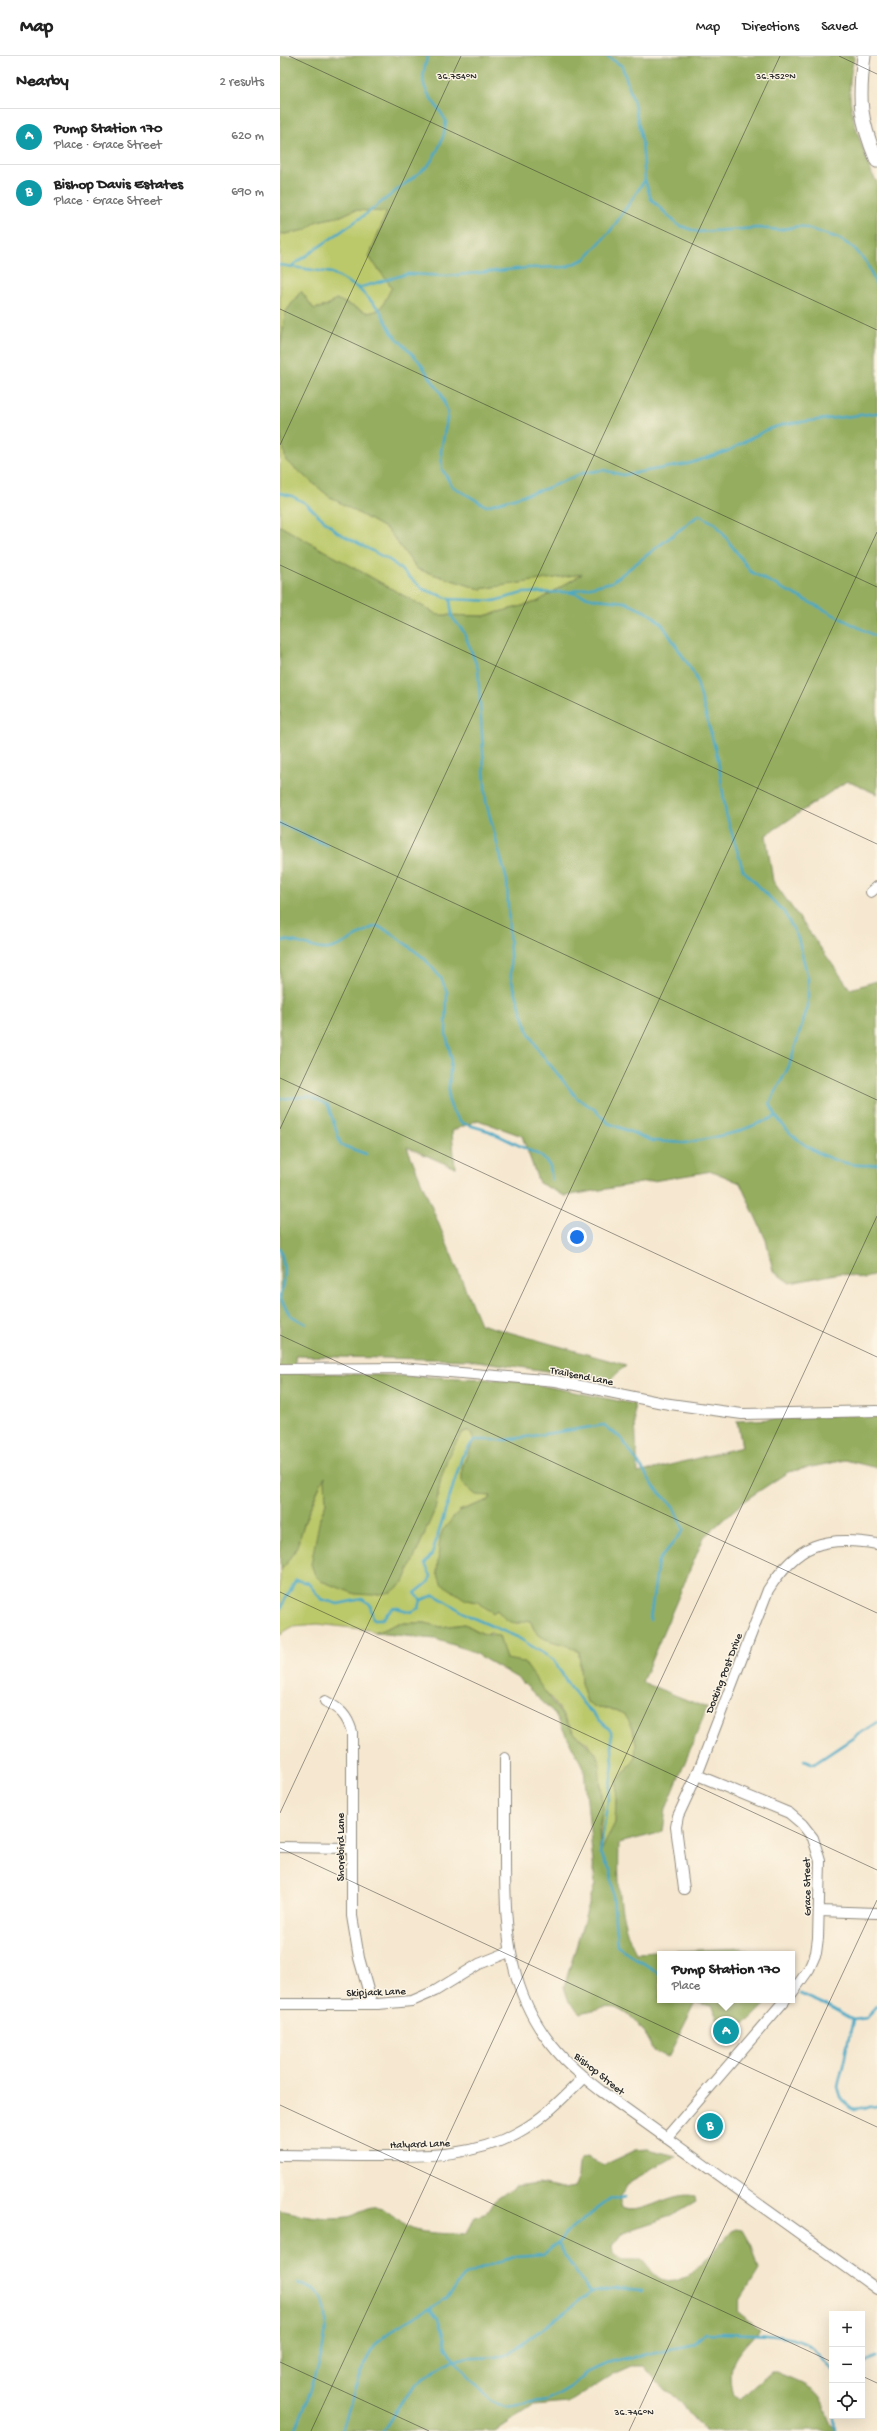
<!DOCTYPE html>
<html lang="en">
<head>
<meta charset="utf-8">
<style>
  body { margin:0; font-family:"Gochi Hand",sans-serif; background:#f2f2f2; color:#222 }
  .controls { position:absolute; right:12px; bottom:12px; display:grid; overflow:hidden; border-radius:0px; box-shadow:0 4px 16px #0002 }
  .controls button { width:36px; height:36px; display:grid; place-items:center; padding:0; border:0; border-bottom:1px solid #e0e0e0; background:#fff; color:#222; font:20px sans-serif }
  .you { position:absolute; left:297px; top:1181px; width:14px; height:14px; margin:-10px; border:3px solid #fff; border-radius:50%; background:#1a73e8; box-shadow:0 0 0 6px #1a73e833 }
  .badge { display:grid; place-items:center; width:26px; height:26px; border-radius:50%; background:#0b8043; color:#fff; font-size:13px; font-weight:700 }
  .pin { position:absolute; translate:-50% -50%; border:2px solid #fff; box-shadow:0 1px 4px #0006 }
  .popup { position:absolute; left:377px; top:1895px; width:138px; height:52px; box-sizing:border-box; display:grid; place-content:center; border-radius:0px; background:#fff; filter:drop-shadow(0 1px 3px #0005); font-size:13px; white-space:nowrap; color:#767676 }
  .popup b { font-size:15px; color:#222 }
  .popup::after { content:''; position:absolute; left:50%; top:100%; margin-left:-8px; border:8px solid transparent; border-top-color:#fff }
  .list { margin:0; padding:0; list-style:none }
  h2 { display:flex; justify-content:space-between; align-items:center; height:52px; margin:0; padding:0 16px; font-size:17px }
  h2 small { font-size:13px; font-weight:400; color:#767676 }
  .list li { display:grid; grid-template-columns:26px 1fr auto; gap:12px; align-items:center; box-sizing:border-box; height:56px; padding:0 16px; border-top:1px solid #e0e0e0 }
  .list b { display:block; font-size:15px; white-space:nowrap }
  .list p { margin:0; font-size:13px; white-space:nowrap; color:#767676 }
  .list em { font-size:13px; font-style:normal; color:#767676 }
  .icon { flex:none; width:22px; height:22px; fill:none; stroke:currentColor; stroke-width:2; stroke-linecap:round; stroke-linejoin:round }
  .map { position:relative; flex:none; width:597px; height:2375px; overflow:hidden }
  header { display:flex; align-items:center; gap:24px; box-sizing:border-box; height:56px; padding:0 20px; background:#fff; border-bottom:1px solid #e0e0e0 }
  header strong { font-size:19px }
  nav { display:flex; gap:22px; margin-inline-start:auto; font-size:14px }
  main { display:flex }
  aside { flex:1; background:#fff }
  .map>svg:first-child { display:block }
</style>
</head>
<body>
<header>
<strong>Map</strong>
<nav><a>Map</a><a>Directions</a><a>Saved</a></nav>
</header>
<main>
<aside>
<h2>Nearby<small>2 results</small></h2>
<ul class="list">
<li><span class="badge" style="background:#0f9aa8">A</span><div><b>Pump Station 170</b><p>Place · Grace Street</p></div><em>620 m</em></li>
<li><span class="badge" style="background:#0f9aa8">B</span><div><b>Bishop Davis Estates</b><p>Place · Grace Street</p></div><em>690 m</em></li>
</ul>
</aside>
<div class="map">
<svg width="597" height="2375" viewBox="0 0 597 2375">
  <rect width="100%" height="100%" fill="#fcf5e5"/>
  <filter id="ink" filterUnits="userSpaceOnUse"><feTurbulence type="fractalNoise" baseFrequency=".025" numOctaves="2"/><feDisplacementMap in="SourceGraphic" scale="8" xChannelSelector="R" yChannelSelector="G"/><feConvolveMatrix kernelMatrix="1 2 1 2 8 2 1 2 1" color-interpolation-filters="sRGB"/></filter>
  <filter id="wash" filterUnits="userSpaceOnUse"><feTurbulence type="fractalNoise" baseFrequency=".012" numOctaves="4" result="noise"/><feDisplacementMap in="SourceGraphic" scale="16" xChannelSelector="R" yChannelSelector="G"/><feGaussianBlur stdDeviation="0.9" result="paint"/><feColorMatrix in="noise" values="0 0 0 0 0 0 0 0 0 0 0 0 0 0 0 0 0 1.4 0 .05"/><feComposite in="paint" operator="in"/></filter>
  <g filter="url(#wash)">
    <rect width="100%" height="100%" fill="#f6e8d0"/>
    <g fill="#bcc96b" stroke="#747a4b">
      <path d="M74,154l33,2 -18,45 23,30c-15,37 -26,27 -56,12l-9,7 -13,3 -13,-18 -16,22 -5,40v-120l5,1 21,-4 11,-9 24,-5z"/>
      <path d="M0,375l6,30 44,36 58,33 29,39 63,20 103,-16 -46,29 -53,14 -46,-1 -158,-89z"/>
      <path d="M189,1374l5,10 -12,27 29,29 -2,4 -30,11 7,89 12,2 15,11 3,-3 22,14 10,-4 3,2c7,23 29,17 48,29l2,32 16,25 19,2 10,5 7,13 3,16 -1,15 -18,23 -2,41 -15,31 2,-64 -14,-46 -13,-10 -23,-35 -46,-40 -14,-26 -8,1 -19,-10 -24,3 -16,-4h-26l-24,10 -6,-3 -51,-6 -24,2 -14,8v-64c15,-12 18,-29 24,-46 6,-17 14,-33 21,-49l1,28 -6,15 1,63 10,3 73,-2 31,-73 6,-31 7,-22 14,-23z"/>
    </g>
    <g fill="#95ad5f" stroke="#606c45">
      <path d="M0,0h575c-14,43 3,77 17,118l5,8v612l-30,-13 -81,54 7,46 77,108 27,-8v292l-13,6 -23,-6 -51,10 -17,-12 -7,-31 -26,-57 -28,-12 -147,25 -26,-13 -17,-47 -44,-16 -26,11 3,37 -48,-21 73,177 146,41 -16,15 -140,-20 -175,-4 2,16 217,8 120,24 4,69 104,-26 -5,-26 140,-8v55l-32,-8 -57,12 -44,29 -40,36 -62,145 65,26 -41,101 -3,23 -44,11c-1,37 -1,77 17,110l106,-5 13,6h-95v46h110l-18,18 -27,14 -14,-26 -15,-4 -28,55 -14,-6c-7,-16 -20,-38 -39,-43 -9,-2 -25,3 -35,5l-11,-11 -5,-15 31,-103 -11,-115 -29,-55 -36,-35 -50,-29 -34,-11 -60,-6 24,-10h26l16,4 24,-3 18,10 16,2 7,23 18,3 51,72 23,21 5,54 -4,18 1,26 15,-30 2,-41 18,-23 1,-15 -3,-16 -8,-13 -9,-5 -19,-2 -10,-6 -6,-19 -2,-32c-20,-12 -41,-6 -48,-29l-3,-2c-16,6 -21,2 -31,-10l-4,3 -15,-11 -12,-2 -25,-17 -4,-11 3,-35 3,-7 16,-19 30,-11 2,-4 -15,-1 -14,-12v-16l12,-27 -5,-10 -7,3 -14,23 -7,22 -6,31 -31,73 -12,10 -19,3 -18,-1 -34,-13 -6,-6 -4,-11 9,-46 6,-15 -1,-27c-8,15 -16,32 -21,48 -5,17 -9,34 -24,46v-1044l158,89 46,1 53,-14 45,-28 -102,15 -63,-20 -29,-39 -58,-33 -44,-36 -6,-30v-78l5,-40 16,-22 13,18 13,-3 9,-7 32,14 12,-3 12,-23 -23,-30 18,-45 -33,-2 -13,6 -24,5 -11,9 -21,4 -5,-1z"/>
      <path d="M368,2093l28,7 -45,25 -12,15 3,12c21,9 48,-18 73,-12l1,6 -24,14 -49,16 -11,14 1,7 10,7h19c5,6 14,18 22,21 24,6 53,-34 68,-50l5,-2 6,1 9,16 7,24 -18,29 -4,12 22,18c-21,27 -34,29 -25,67l6,3 30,-27h6c13,6 36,13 44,25 7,12 7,24 17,34h-132l-29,-34 -11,-6 -21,-25h-12l-18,8 -46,29 -35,3 -37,25h-216v-221c21,5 45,10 67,7 10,-1 19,-11 31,-9 12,1 22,17 33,21 15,5 36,4 52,6l5,-3 7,-16 12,-4 7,-11 20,-14 25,-3 24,5 11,-2c7,-11 2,-19 7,-28l6,-2 17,8 32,-15z"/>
    </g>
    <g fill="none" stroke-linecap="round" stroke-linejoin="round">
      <g stroke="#47a8c6" stroke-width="2.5">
        <path d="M327,0l15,10 12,37 8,38 3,39 6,19 27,26 20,7 60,-4 21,2 21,-4 38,12 16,10 13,15 10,24"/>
        <path d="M0,209l52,8 26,15 22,22 12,23 26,27 23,33 7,20 -7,38 1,18 10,17 34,20 59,-17 38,-16 20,-3 20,5 65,-11 40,-13 38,-21 19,-6 92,-11"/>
        <path d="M13,209l76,-53 59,-46c9,-13 17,-29 18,-45 -15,-28 -31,-30 -18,-65"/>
        <path d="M78,232l49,-14 41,2 79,-8 39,-1 19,-8 27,-30 33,-49"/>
        <path d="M0,437l12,3 13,7 32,29 54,29 32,28 27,10 44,2 29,-8 46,-1 27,7 29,3 25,12 12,10 33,51 23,84 8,55 17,56 41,42 14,26 10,40v28l-19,60 -19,37c12,37 69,69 107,61"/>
        <path d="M289,536l43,-10 87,-67 17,9 35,48 126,65"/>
        <path d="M170,543l2,18 12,15 14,37 8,133 21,79 4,97 18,56 10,17 38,47 17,11 14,14 45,18 32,2 21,-4 31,-7 38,-15"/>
        <path d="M0,768l47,21"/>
        <path d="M0,885c17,-3 35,11 49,8 18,-3 30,-18 48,-23l13,6 34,26 17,20 6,14 -1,41 5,25 -3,41 5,13 9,11 27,8 52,25 9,10 2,14"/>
        <path d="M0,1043l30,-3 18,9 13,40 25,9"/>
        <path d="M0,1193c6,17 4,31 0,49"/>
        <path d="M0,1242l10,17 16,9"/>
        <path d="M141,1544l14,-5 36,22 46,20 37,23 14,24 18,23 25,24 2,33 -13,90 11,17 6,75 43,28"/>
        <path d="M0,1553l16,-29 12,3 13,16 17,5 24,-5 8,5 3,15h9l12,-12 17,5 8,-4 2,-8 -6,-7 14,-11 2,-6 -6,-12 7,-10 30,-97 12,-17h32l98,-15 18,14 33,49 18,18 11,24 -26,31 -8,59"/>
        <path d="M524,1704l10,4 63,-42"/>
        <path d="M520,1938l28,12 25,14 14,-2 10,-12"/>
        <path d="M573,1964l-15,67 4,13 11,9 24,-3"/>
        <path d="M277,2188l33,49"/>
        <path d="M150,2252l17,-10 17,-21 13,-7 39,-14 28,-2 13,-10 9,-11 34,-26 11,-8 14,-3"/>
        <path d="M582,2308l15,-7"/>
        <path d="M554,2360l1,15"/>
        <path d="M15,2375c11,-27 44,-107 26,-133 -5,-8 -14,-11 -23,-15"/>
        <path d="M62,2375c9,-27 19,-74 40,-93 14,-12 32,-21 48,-30l8,11 9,28 7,12 38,43 13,5 42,-6 25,-15 14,-13 27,-12 81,-17 12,-11c25,1 79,-1 100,11 11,7 18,17 26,26"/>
        <path d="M103,2375l21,-33 19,-20 31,-19 42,-2 14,-4 80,-60 26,-5 27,2"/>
      </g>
    </g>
  </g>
  <g filter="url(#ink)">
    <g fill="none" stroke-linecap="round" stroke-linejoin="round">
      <g stroke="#908a7e" stroke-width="12">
        <g id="minor">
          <path d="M591,836l6,-5"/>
          <path d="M0,1313l121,-1 155,13 107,22 79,11 135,-3"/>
          <path d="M45,1645c15,8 22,14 27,31v184l7,42 13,46"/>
          <path d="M225,1702c0,33 0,67 0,100 0,76 3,143 59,201 12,12 24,22 37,32l276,198"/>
          <path d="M417,1719l92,38 13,11 11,14 7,23 -2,77 -2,15 -7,16 -17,24"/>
          <path d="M0,1791l72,1"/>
          <path d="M404,1833l-8,-62 2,-11 19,-41 71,-185c29,-46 56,-55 109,-46"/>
          <path d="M539,1855l58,2"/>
          <path d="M0,1948h98l34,-3 23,-10 44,-27 30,-12"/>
          <path d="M386,2082l119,-138"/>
          <path d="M0,2099c32,0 65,1 97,1 48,0 96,1 140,-23 26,-14 46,-35 67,-56"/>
        </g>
      </g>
      <g stroke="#908a7e" stroke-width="15">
        <path id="tertiary" d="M584,0c-6,45 -4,64 13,105"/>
      </g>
      <use href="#minor" stroke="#fff" stroke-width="10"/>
      <use href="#tertiary" stroke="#fff" stroke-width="13"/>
    </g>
  </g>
  <path fill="none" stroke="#2b2b2b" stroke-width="1" stroke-opacity="0.45" d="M9,0l588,274M559,0l38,18M0,253l597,278M0,389l181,-389M0,509l597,279M0,766l597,278M0,1022l597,279M0,1073l500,-1073M0,1279l597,278M0,1536l597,278M0,1757l597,-1281M0,1792l597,279M0,2049l552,257M0,2306l149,69M582,2320l15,7M31,2375l566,-1215M349,2375l248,-531"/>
  <g text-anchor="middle" stroke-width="3" stroke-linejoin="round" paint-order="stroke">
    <g font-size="11" fill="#2b2b2b" stroke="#fcf5e5">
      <text transform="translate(302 1319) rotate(11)" y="4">Trailsend Lane</text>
      <text transform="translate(443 1617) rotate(-69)" y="4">Docking Post Drive</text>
      <text transform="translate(60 1791) rotate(-90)" y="4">Shorebird Lane</text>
      <text transform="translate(526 1831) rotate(-91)" y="4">Grace Street</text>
      <text transform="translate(96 1935) rotate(-2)" y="4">Skipjack Lane</text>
      <text transform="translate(320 2017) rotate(39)" y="4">Bishop Street</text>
      <text transform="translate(140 2087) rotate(-2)" y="4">Halyard Lane</text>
    </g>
  </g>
  <g font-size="10" text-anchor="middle" fill="#2b2b2b" stroke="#fcf5e5" stroke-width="3" stroke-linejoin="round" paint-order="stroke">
    <text x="177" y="23">36.754°N</text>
    <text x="496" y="23">36.752°N</text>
    <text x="354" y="2359">36.746°N</text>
  </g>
</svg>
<div class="controls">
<button>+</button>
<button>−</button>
<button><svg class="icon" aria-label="locate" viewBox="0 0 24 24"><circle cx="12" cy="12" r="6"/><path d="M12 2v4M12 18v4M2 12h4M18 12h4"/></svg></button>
</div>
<div class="you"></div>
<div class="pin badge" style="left:446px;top:1975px;background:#0f9aa8">A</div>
<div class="popup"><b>Pump Station 170</b>Place</div>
<div class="pin badge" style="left:430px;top:2070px;background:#0f9aa8">B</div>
</div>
</main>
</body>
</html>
